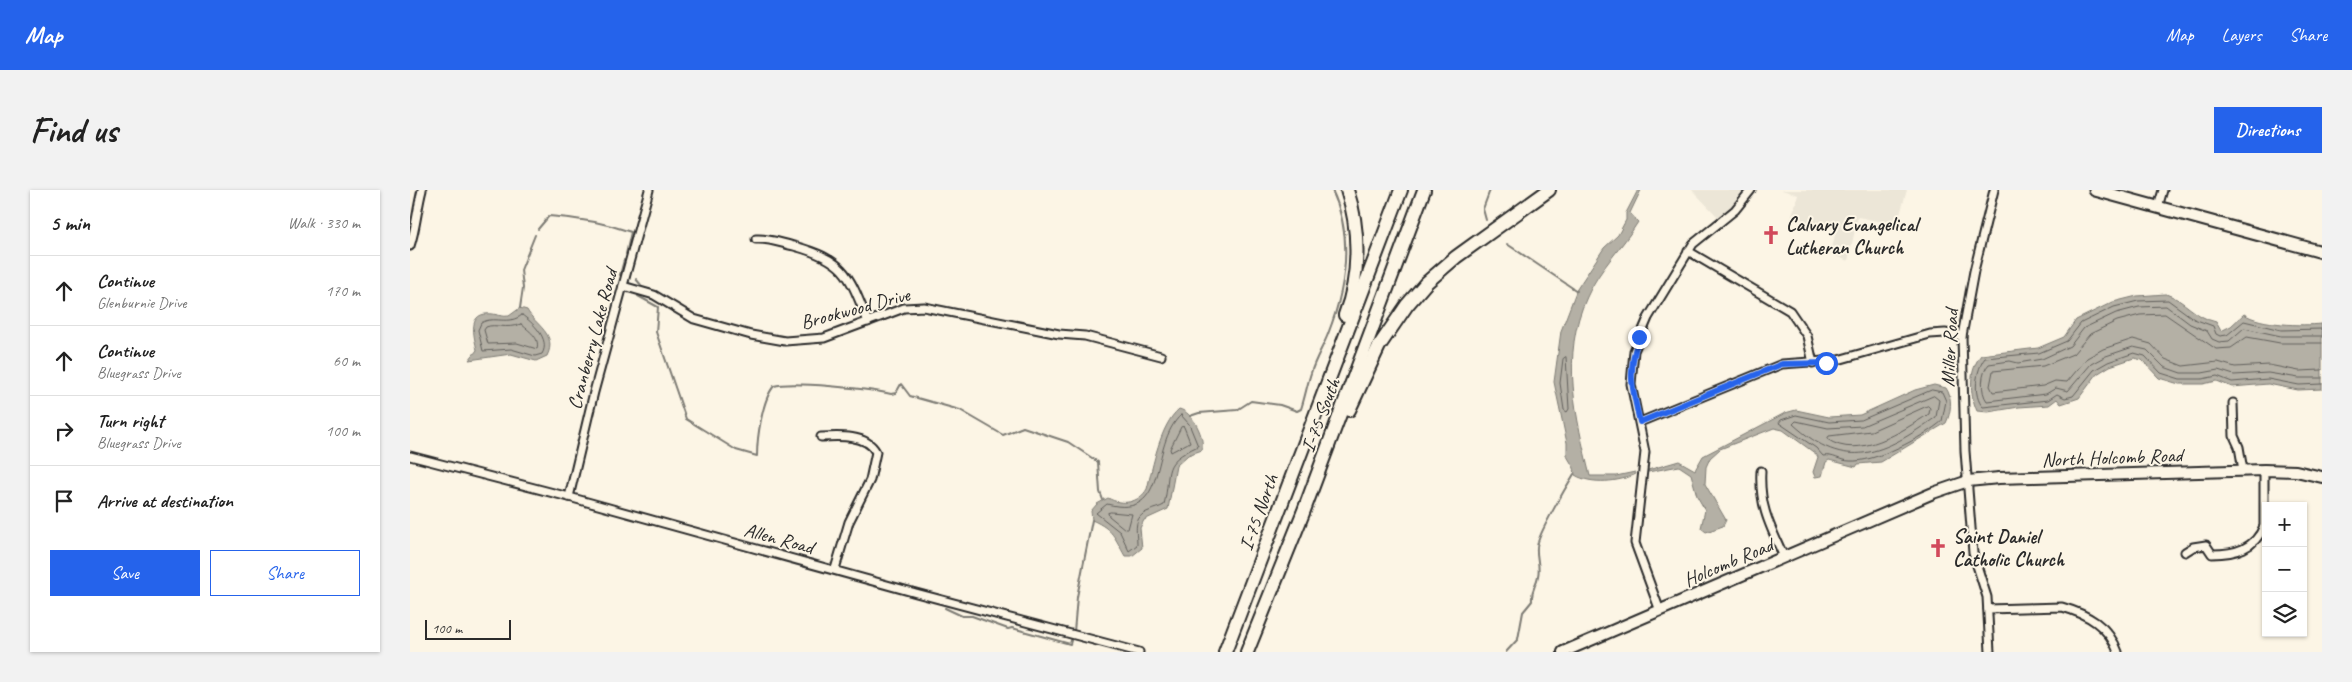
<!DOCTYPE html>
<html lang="en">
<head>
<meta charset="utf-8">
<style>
  body { margin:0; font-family:Caveat,sans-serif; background:#f2f2f2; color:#222 }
  .controls { position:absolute; right:15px; bottom:15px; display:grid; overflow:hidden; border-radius:0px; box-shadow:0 1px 4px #0004 }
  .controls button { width:45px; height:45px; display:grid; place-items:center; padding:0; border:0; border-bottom:1px solid #e0e0e0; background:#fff; color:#222; font:25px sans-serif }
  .scale { position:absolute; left:15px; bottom:12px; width:86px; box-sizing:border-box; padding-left:5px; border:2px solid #2b2b2b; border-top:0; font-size:14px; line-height:18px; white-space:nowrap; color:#2b2b2b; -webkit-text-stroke:4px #fcf5e5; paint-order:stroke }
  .stop { position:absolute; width:15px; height:15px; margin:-11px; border:4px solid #2563eb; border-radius:50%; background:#fff }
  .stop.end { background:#2563eb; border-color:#fff; box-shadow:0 1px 5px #0008 }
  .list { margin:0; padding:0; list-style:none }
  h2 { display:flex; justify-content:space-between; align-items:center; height:65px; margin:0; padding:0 20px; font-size:21px }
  h2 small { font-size:16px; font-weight:400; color:#767676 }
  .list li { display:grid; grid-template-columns:32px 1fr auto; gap:15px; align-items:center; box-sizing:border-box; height:70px; padding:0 20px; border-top:1px solid #e0e0e0 }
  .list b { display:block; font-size:19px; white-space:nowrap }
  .list p { margin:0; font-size:16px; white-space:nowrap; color:#767676 }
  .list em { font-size:16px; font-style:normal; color:#767676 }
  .actions { display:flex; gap:10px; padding:15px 20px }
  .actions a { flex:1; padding:11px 0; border:1px solid #2563eb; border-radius:0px; text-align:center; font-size:18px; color:#2563eb }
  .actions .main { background:#2563eb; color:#fff }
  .icon { flex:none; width:28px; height:28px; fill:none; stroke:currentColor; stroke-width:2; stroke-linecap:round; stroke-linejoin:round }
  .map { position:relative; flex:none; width:1912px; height:462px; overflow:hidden; border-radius:0px }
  header { display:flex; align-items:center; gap:30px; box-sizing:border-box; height:70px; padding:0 25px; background:#2563eb; color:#fff }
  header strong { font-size:24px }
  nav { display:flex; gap:28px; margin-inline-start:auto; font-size:18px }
  .intro { display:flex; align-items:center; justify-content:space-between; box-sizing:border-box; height:120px; padding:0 30px }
  h1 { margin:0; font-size:35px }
  .button { padding:12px 22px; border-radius:0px; background:#2563eb; color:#fff; font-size:18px; font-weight:700 }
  main { display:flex; gap:30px; padding:0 30px }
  aside { flex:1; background:#fff; border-radius:0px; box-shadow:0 1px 4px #0004 }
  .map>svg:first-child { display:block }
</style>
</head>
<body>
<header>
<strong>Map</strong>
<nav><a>Map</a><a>Layers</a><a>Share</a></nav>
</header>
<div class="intro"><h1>Find us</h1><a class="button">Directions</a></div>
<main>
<aside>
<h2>5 min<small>Walk · 330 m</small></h2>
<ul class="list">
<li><svg class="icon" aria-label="ahead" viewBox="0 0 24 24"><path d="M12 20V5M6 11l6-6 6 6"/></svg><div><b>Continue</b><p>Glenburnie Drive</p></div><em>170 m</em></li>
<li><svg class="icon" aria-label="ahead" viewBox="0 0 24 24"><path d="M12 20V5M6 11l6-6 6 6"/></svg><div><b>Continue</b><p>Bluegrass Drive</p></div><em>60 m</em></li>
<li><svg class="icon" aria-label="right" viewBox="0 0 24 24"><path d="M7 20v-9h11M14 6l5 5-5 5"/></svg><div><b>Turn right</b><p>Bluegrass Drive</p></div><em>100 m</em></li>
<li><svg class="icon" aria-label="arrive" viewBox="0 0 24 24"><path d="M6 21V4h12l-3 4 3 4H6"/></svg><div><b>Arrive at destination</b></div></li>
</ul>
<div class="actions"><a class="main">Save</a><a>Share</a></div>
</aside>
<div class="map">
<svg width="1912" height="462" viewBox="0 0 1912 462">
  <rect width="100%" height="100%" fill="#fcf5e5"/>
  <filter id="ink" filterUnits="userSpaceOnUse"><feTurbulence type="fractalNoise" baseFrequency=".02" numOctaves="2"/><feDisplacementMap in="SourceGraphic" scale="10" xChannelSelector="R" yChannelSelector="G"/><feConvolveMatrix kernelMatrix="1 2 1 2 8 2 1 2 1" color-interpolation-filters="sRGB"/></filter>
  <g filter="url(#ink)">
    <g fill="#ece6d7">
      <path d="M1282,0h54l-14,18 -13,10z"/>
      <path d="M1372,0h125l-10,35 -39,-8 -10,44 -17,-7 5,-25 -45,-10 7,-24z"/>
    </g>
    <g fill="#b4b0a5" stroke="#7d7b74">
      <path d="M1228,0h3l-11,23 8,9c-16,26 -39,47 -51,75 -27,58 -11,120 3,179h26l19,-4 1,2c-16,8 -45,11 -61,1l-1,-7 -7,-12v-13l-13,-61 7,-51 16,-42 27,-41 14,-13 8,-15v-7z"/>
      <path d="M1756,104c19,6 28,23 50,28l5,9 10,-5 13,-12c16,11 58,12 78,10v65l-24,1 -30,-6 -36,3 -15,-6 -14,3h-24l-20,-6 -17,-18 -8,-2 -24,8 -13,8 -18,24 -18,6 -4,-5 -8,6 -30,2 -31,5 -11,-1c-8,-18 -8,-41 4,-56l57,-7 26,-11 12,-17 37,-18 24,-6z"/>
      <path d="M110,118l7,2c8,15 31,24 20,46l-11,5 -25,-7 -42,6 8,-10c-3,-14 -11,-39 16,-36 6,1 10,3 16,2z"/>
      <path d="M1524,195l12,3c7,10 5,25 0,35l-65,39 -23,2 -2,3 -27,-7 -3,2 -4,14 -7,1 -2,-5 5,-15 -2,-3 -33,-24 -9,-2 -54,21 -10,9 -4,9 -1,17 21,36 -3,6 -17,6 -5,-4 4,-18 -8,-14 -6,-22 -12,-8 -31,6v-2l31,-9 16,9 8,-14 82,-43 11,-3 33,7 31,-2 55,-25z"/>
      <path d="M769,219c14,3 26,28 23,41l-14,5 -12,11 -8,43 -24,11 -4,8 2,20 -10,8h-7c-11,-19 -11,-26 -33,-36l-1,-9 6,-7 11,-6c14,8 31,5 39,-9 6,-23 13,-64 32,-80z"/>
    </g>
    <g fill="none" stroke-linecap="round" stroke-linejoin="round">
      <g stroke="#62605c" stroke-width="1">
        <path d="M112,125c10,7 29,24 20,39l-7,2 -24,-7 -28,2 -5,-21 3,-7c13,-8 27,3 41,-8z"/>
        <path d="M111,134c8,7 19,13 16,25l-20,-6 -29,1 -4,-14 2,-3c10,-4 19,3 35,-3z"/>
        <path d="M1912,139l-41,1 -37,-9 -17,14 -7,1 -4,-2 -3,-8 -19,-7 -26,-19 -30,1 -24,6 -33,16 -14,18 -28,12 -54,5c-9,11 -13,38 -2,49l65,-7 9,-6 8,4 8,-2 21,-26 14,-8 26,-9 11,3 16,17 19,6h22l15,-3 15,6 36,-3 31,6 23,-1"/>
        <path d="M1912,146h-41l-37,-8 -15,13 -10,1 -7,-3 -5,-8 -17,-7 -24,-18 -27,1 -23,6 -32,15 -14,18 -28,13 -24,4 -8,-2 -21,3c-8,8 -9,28 -2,37l59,-7 10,-6 12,3 23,-27 15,-8 27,-9 14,3 17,17 17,6h21l16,-3 16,5 34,-2 31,5h23"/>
        <path d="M1912,153h-42l-33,-6 -16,11 -15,1 -51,-35 -25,1 -23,6 -27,13 -17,20 -30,12 -50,5 -3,15 3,6 50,-6 12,-5 12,1 20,-24 16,-9 30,-10 18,5 14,15 18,7 35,-4 17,5 34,-2 30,6 23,-1"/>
        <path d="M1156,167l3,52 -2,3 -3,-2 -4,-27 3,-24z"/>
        <path d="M1522,200l10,2 4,9 -4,20c-18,16 -68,42 -92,40 -10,0 -17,-7 -27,-5l-7,-8 -37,-25 2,-3 15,-5 33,7 32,-2z"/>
        <path d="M1524,206l5,4 -3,17c-52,37 -90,56 -143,7l3,-3 32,7 34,-2z"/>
        <path d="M1518,216l2,2 -1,6c-27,17 -70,47 -102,25l2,-3 42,-5z"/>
        <path d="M771,225l8,9 9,22c-38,18 -26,23 -34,59 -5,3 -10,3 -15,6 -17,6 -12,20 -12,34l-8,6 -9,-19 -24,-19 11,-9c64,17 41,-59 74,-89z"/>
        <path d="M774,237l6,15 -19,10 -1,-3 11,-22z"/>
        <path d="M701,322l21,2 -4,15h-3l-16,-13 -1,-3z"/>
      </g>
      <g stroke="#7d7b74" stroke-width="2">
        <path d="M1076,30l-3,-11 7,-19"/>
        <path d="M128,39l11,-13c28,2 54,6 82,16l-5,22"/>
        <path d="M1097,54l70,47"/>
        <path d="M210,85l4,-15"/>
        <path d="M226,89l5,6"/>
        <path d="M228,106l20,11 -2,25 30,87 50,31 21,6c0,-18 5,-56 17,-70 17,-5 98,3 117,8l5,-1 5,-9 9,12 50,14 43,25 20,-8 45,15 30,20 2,30 3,8"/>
        <path d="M110,118l3,-20 -2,-18 14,-35"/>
        <path d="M780,226l9,-3 38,-3 14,-9 29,4 17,6 4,-2c4,-12 6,-24 10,-36 4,-14 12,-26 17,-39 18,-46 26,-97 4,-144"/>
        <path d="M535,418l17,8h10l36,13 4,-1 58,16 2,-7"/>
        <path d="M664,442l3,-35 15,-77"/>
        <path d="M1096,462l12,-13 5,-27 9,-11c-1,-13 4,-14 6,-25 3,-12 -4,-23 0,-34 4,-14 28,-55 36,-68"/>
      </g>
      <g stroke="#2b2b2b" stroke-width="11">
        <g id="street">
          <path d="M1748,17l5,-17"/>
          <path d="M346,49c13,-1 25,4 38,7 52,14 55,29 74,76"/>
          <path d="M0,56c6,-18 7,-37 12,-56"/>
          <path d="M1278,61l102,60 17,25 6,27"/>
          <path d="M213,96l31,9 40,24 57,16 34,6 39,-3 80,-30 20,-1 135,27 26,2 76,20"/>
          <path d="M1823,213l1,33 5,11 4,23"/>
          <path d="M1230,232l142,-58 56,-4 92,-26 15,-1 17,3"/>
          <path d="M411,247c17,-1 46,-3 55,15l-6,28 -21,42 -14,47"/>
          <path d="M0,266l159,41 347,96 223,59"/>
          <path d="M1351,281c-2,35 9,55 23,86"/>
          <path d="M159,307l25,-105 55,-202"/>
          <path d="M1775,362l8,-5 13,-2 6,9c23,0 43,-5 52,-28v-56"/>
          <path d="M1578,419l74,-2c25,7 47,19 56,45"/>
          <path d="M1250,421l-25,-68 10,-91 -14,-68 3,-33 14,-33 45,-74 42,-34 16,-20"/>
          <path d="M1580,462l-3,-55 -14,-44 -8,-102 -3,-115 12,-65 20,-81"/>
        </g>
      </g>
      <g stroke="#2b2b2b" stroke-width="14">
        <path id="secondary" d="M1153,462l370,-159 35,-12 31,-3 265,-8 32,1 26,6"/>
      </g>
      <g stroke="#2b2b2b" stroke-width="15">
        <path id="primary" d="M1685,0l227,62"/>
      </g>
      <g stroke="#2b2b2b" stroke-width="16">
        <g id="highway">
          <path d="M935,125c15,-38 15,-86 2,-125"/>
          <path d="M939,220l30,-64 28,-41 19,-22 30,-26 93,-67"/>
          <path d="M815,462l176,-462"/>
          <path d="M837,462l56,-139 121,-323"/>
        </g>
      </g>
      <use href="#street" stroke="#fcf5e5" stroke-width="7"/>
      <use href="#secondary" stroke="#fcf5e5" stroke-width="10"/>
      <use href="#primary" stroke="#fcf5e5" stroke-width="11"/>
      <use href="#highway" stroke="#fcf5e5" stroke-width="12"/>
    </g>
  </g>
  <g fill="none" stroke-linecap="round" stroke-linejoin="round" filter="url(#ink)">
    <path stroke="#2563eb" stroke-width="6" d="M1229,147c-12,35 -7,51 1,85l142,-58 44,-1"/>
  </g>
  <defs>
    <g id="church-bare" transform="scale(1.5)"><path d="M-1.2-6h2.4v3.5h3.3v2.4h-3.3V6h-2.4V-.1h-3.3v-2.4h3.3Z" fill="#d1495b" stroke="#fcf5e5" stroke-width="2.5" paint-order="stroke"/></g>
  </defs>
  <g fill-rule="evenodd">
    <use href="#church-bare" x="1361" y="45"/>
    <use href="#church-bare" x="1528" y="358"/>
  </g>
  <g text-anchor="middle" stroke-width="4" stroke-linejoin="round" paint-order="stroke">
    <g font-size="20" font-weight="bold" fill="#2b2b2b" stroke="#fcf5e5" text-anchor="start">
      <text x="1376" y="41">Calvary Evangelical<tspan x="1376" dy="23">Lutheran Church</tspan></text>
      <text x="1543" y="353">Saint Daniel<tspan x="1543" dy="23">Catholic Church</tspan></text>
    </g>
    <g font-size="20" fill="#2b2b2b" stroke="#fcf5e5">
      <text transform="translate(445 118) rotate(-15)" y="7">Brookwood Drive</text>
      <text transform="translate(182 149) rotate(-75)" y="7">Cranberry Lake Road</text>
      <text transform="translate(1539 158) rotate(-87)" y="7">Miller Road</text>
      <text transform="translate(910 225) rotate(-69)" y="7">I-75 South</text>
      <text transform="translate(1702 267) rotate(-2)" y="7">North Holcomb Road</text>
      <text transform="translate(848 322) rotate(-70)" y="7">I-75 North</text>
      <text transform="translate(369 348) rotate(15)" y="7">Allen Road</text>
      <text transform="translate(1318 372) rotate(-23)" y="7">Holcomb Road</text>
    </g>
  </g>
</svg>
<div class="controls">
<button>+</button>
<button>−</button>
<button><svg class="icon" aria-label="layers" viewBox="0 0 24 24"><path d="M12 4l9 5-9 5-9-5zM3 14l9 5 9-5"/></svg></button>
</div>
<div class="scale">100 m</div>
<div class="stop" style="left:1416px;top:173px"></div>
<div class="stop end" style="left:1229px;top:147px"></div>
</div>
</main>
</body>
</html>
